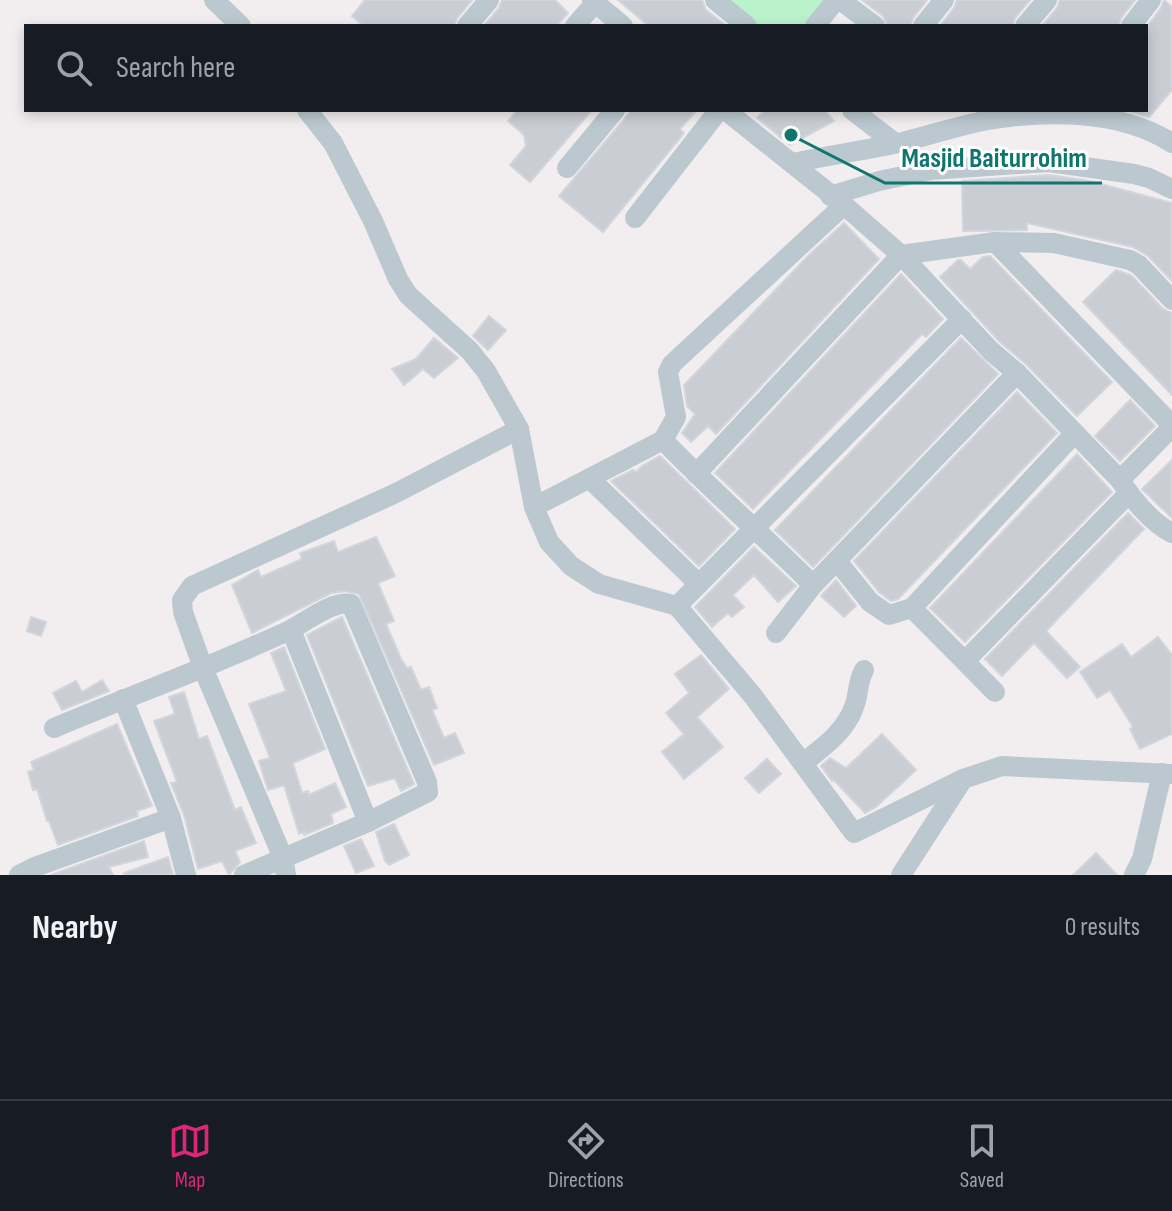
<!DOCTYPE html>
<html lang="en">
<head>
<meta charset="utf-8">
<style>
  body { margin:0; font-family:"Sofia Sans Condensed",sans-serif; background:#20242c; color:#f1f3f6 }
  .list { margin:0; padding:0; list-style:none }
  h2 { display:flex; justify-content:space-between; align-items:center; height:104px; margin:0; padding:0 32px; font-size:34px }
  h2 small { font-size:26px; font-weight:400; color:#9ea1a6 }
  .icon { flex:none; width:44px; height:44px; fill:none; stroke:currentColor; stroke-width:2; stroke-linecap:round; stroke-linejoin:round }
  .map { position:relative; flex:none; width:1172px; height:875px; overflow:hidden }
  .search { position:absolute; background:#171b24; box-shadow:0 4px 12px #0003; left:24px; right:24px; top:24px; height:88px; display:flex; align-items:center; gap:20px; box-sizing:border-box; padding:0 28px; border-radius:0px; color:#9ea1a6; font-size:30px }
  .sheet { height:224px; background:#171b24 }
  nav { display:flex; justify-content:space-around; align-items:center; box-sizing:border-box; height:112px; border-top:2px solid #363941; background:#171b24; font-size:22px; color:#9ea1a6 }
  nav a { display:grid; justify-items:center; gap:4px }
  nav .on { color:#db2777 }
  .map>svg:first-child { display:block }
</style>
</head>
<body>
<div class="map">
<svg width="1172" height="875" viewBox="0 0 1172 875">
  <rect width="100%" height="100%" fill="#f2eeef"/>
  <path fill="#baf2cc" d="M717,0h126l-21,26h-73z"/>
  <g fill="#caced4" stroke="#d2d5db" stroke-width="2">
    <path d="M365,0h107l-15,18 -3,8h-90l-12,-10z"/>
    <path d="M502,0h53l13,13 -12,13h-72l15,-18z"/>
    <path d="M618,0h84l4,10 20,16h-77z"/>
    <path d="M862,0h65l-14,18 -3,8h-22l-5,-10z"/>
    <path d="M957,0h73l-15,18 -3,8h-72l14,-18z"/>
    <path d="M1060,0h75l-14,18 -3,8h-76l15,-18z"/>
    <path d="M1164,0l8,7v83l-23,27 -22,-7h19v-82l15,-20z"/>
    <path d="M517,110h75l-62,72 -20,-17 16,-19 -2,-11 -16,-14z"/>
    <path d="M632,110h65l-17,19 4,4 -81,99 -44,-36z"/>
    <path d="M765,110h59l10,11 -44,24 -33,-27z"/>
    <path d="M1049,175l41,6 82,22v78l-24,-25 -15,-9 -106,-24v7l-64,1 -1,-50z"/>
    <path d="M844,223l35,36 -163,175 -8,-8 -17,16 -9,-9 13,-19 -8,-8 -3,-21 125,-130z"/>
    <path d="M990,256l122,126 -35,34 -51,-52 -26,-22 -60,-65 18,-17h3l9,9 13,-12z"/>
    <path d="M1116,270l15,5 32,34 9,4v82l-89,-93z"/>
    <path d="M901,274l42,45 -17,18 -4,-3 -169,175 -38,-36z"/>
    <path d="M489,316l17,14 -18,20 -15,-14z"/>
    <path d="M434,338l24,20 -24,20 -11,-9 -19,16 -12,-16 24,-10z"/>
    <path d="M961,338l37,36 -185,193 -38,-37z"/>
    <path d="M1017,392l40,41 -159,166 -7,2 -12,-9 -25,-31z"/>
    <path d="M1130,400l25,26 -35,35 -25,-25z"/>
    <path d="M1077,454l35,38 -147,150 -35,-34z"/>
    <path d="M660,456l75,73 -36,37 -88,-85 22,-11 3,2 6,-6z"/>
    <path d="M1172,460v58l-30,-29z"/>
    <path d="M1128,513l16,16 -98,102 34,36 -13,11 -33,-35 -32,33 -17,-17z"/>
    <path d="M376,537l19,39 -17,7 16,38 -8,3 15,35 6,9 4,-1 10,23 8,-3 8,21 -5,2 12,28 11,-5 9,20 -30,12 -75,-171 -14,-3 -14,2 -79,40 -20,-48 26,-15 3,7 41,-18 -2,-6 34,-12 4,11z"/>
    <path d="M754,547l42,39 -18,16 -24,-27 -21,20 11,12 -12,10 -4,-4 -16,14 -17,-20z"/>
    <path d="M836,580l20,26 -12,11 -23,-21z"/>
    <path d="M31,617l15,5 -5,14 -14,-5z"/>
    <path d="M342,617l72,167 -13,7 -6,-13 -27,8 -61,-151z"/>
    <path d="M1158,637l14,18v79l-32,15 -10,-20 3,-2 -23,-37 -13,8 -17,-26 42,-28 9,13z"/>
    <path d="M284,647l41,102 -32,14 9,30 6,-2 1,4 26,-12 11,24 -15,7 2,9 -29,12v-3l-5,2 -15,-49 -16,5 -9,-29 11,-3 -21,-54 37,-13 -15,-38z"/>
    <path d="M701,655l28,34 -32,28 26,30 -39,32 -22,-27 22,-18 -18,-21 23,-20 -14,-19z"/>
    <path d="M102,680l7,11 -47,19 -9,-17 23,-12 6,11z"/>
    <path d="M184,692l15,47 8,-3 28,74 6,-3 15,36 -21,8 5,11 -11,13 -7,-14 -24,8 -14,-54 -13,-32 6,-1 -23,-61 21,-7 -6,-17z"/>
    <path d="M117,724l35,82 -15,5 1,5 -80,29 -9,-24h-2l-10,-32 -4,1 -5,-18 6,-2 -3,-8z"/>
    <path d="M882,734l34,36 -40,37 -11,6 -32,-34 -1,2 -11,-15 9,-8 16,10z"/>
    <path d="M767,759l14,15 -22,19 -14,-15z"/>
    <path d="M394,824l15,31 -20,10 -4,-4 -9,-29z"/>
    <path d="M361,839l13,27 -18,7 -12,-27z"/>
    <path d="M144,841l4,16 -39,10 4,8h-62z"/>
    <path d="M1096,853l21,22h-44z"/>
    <path d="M168,857l5,18h-48l-1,-2z"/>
  </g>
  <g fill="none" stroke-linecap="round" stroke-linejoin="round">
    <g stroke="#bbc8cf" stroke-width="20">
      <path d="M214,0l27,26"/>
      <path d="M592,0l31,26"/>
      <path d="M715,0l32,26"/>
      <path d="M840,0l35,26"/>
      <path d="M467,26l22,-26"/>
      <path d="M575,26l20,-23"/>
      <path d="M815,26l21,-26"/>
      <path d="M923,26l21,-26"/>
      <path d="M1025,26l22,-26"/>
      <path d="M1131,26l20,-26"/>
      <path d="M307,110l26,33 40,78 25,58 10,16 62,56 16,20 33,58 15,78 15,35 22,24 28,18 78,22 76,90 101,137 109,-54"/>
      <path d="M725,110l119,95 57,50 90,96 26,22 103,107c12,19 32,43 52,53"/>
      <path d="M852,110l43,33"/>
      <path d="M792,163c34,-7 68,-12 102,-19 31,-7 62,-18 94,-24 59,-10 132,-10 184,23"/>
      <path d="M567,168l48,-58"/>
      <path d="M830,196l49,-15 52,-11 118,-8 85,12 15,4 23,11"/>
      <path d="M635,218l84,-108"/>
      <path d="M995,242l177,183"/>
      <path d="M663,440l13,-23 -8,-45 4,-8 172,-159"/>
      <path d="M696,474l205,-219 94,-13 59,1 76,17 9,5 33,35"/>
      <path d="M590,479l109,105"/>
      <path d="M1120,480l52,-53"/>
      <path d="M534,507l129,-67c48,50 101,96 150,145l-37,48"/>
      <path d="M837,561l33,41 19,13 23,-7"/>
      <path d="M813,585l204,-212"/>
      <path d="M677,606l285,-287"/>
      <path d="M291,630l77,192"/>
      <path d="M965,661l164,-168"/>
      <path d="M995,692l-83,-84 162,-174"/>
      <path d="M123,699l48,119 15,57"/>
      <path d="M54,728c78,-33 159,-62 236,-98 16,-8 43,-30 61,-26l76,178 1,10 -60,30 -124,53"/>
      <path d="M803,763c20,-16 42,-31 51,-56 5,-13 3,-24 10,-37"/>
      <path d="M19,875l16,-8 136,-49"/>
      <path d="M286,875l-3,-17 -80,-190 -20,-56 -1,-12 10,-14 204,-93 123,-64"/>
      <path d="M901,875l62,-96 39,-13 170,8"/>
      <path d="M1134,875l8,-16 20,-86"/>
    </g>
  </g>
  <path fill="none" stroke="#0f766e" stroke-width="3" d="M791 135L885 183H1102"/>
  <circle fill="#0f766e" stroke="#fff" stroke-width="3" cx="791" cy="135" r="8"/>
  <g font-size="28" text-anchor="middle" font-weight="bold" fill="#0f766e" stroke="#fff" stroke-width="6" stroke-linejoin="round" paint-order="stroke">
    <text x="994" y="167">Masjid Baiturrohim</text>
  </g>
</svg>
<div class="search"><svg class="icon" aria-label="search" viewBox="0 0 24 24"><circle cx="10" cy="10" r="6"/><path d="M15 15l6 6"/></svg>Search here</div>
</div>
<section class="sheet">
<h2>Nearby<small>0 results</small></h2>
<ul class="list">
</ul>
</section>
<nav>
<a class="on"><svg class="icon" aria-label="map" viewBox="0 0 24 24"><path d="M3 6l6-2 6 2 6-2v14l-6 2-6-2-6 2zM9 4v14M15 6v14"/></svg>Map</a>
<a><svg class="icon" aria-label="directions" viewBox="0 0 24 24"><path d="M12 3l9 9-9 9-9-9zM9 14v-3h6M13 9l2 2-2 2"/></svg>Directions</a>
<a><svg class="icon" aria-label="saved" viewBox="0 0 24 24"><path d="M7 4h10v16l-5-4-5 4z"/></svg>Saved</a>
</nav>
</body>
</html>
